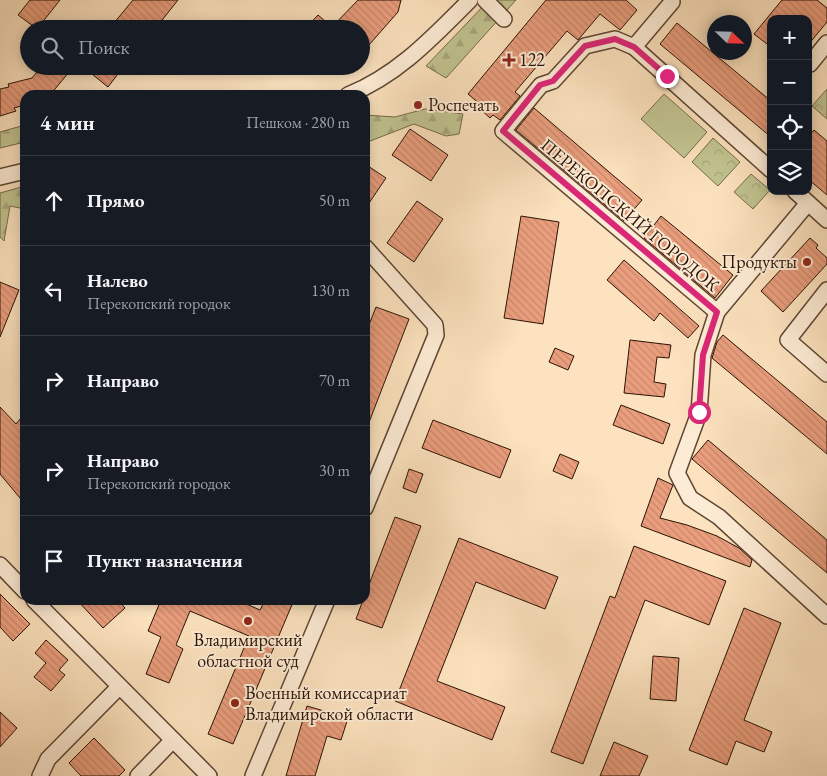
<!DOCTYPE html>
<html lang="ru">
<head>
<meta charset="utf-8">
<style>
  body { margin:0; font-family:"EB Garamond",serif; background:#242831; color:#f1f3f6 }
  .controls { position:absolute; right:15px; top:15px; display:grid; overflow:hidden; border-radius:10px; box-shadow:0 2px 12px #0003 }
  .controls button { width:45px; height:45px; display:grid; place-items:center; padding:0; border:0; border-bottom:1px solid #363941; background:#171b24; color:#f1f3f6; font:25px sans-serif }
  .compass { position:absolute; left:707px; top:15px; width:45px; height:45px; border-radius:50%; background:#171b24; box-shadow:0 2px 12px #0003; rotate:113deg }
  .stop { position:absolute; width:15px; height:15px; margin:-11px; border:4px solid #db2777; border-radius:50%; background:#fff }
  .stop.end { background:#db2777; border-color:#fff; box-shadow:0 1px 5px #0008 }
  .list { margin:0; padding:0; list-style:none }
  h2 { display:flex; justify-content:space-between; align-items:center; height:65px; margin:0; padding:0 20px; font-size:21px }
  h2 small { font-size:16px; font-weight:400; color:#9ea1a6 }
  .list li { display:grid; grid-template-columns:32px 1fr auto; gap:15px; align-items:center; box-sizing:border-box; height:90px; padding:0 20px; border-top:1px solid #363941 }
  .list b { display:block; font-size:19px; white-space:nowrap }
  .list p { margin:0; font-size:16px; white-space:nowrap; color:#9ea1a6 }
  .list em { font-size:16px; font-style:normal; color:#9ea1a6 }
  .icon { flex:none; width:28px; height:28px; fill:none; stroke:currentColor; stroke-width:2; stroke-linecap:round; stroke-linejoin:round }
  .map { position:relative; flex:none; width:827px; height:776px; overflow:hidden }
  .search { position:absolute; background:#171b24; box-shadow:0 2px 12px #0003; left:20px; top:20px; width:350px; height:55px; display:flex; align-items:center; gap:12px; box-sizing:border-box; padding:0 18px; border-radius:28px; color:#9ea1a6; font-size:19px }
  .panel { position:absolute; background:#171b24; box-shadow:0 2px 12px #0003; left:20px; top:90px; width:350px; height:515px; border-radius:15px }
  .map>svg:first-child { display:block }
</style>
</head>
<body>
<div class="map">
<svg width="827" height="776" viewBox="0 0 827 776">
  <defs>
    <pattern id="forest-firs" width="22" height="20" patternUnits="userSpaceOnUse" patternTransform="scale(1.25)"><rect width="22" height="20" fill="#c1c390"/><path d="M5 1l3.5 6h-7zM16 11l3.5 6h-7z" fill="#a6a67b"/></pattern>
    <pattern id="park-crowns" width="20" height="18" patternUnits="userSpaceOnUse" patternTransform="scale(1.25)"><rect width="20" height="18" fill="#c1c390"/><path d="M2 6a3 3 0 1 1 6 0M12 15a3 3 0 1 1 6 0" fill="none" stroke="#a6a67b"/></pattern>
    <pattern id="building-back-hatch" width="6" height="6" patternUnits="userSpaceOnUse" patternTransform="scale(1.25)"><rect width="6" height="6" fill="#ea9e7d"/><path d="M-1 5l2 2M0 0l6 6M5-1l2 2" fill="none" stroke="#c9876b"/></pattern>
  </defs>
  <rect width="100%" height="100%" fill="#fce2be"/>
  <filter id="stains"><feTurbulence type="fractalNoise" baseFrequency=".004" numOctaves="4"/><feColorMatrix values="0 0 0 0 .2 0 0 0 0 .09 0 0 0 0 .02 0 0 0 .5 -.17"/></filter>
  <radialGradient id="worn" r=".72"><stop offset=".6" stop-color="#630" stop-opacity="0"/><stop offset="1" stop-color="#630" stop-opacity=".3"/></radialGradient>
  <g fill="url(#forest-firs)" stroke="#766a4a">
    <path d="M489,0h27l-70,78 -20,-12z"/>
    <path d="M425,109l38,5 -4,20 -13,2 -32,-12 -49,19v-28l30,2z"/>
    <path d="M25,125v17l-25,6v-16z"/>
    <path d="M25,186v23l-15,-3 -6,35 -4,-4v-44z"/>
  </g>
  <g fill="url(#park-crowns)" stroke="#766a4a">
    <path d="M827,89v30l-15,-13z"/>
    <path d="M713,138l27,24 -22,24 -26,-24z"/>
    <path d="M751,174l19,16 -17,19 -19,-17z"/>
  </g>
  <path fill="#c1c390" stroke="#766a4a" d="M664,94l43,38 -23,26 -43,-39z"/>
  <g fill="url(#building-back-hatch)" stroke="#2b1205">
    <path d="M30,0h30l-23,29 -19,-14z"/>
    <path d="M133,0h45l-23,29h-46z"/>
    <path d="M358,0h43l-3,12 -37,42v-25h-56l13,-14 14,12z"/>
    <path d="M546,0h80l11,10 -17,20 -20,-16 -22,26 -11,-9 -52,61 5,4 -20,24 -7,-5 -3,3 -11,-10 2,-3 -13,-11z"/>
    <path d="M782,0h35l10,8v14l-19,23v-26h-37v28l-17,-13z"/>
    <path d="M677,23l94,78v36l-111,-93z"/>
    <path d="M42,66h32l-24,29h-25v10l-11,3 2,3 -16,5v-27l9,-2 -1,-3 24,-6z"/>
    <path d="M82,66h42l-16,21z"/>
    <path d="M534,108l108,92 -18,21 -108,-91z"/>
    <path d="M410,129l38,26 -17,26 -39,-26z"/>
    <path d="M814,130l13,11v54l-19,-16v-42z"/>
    <path d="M365,164l21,14 -21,31z"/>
    <path d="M417,201l26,18 -29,43 -27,-19z"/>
    <path d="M521,216l38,6 -16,102 -39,-6z"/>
    <path d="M661,216l72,59 -18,23 -71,-60z"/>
    <path d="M810,238l8,7 -2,3 11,10v6l-44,48 -22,-21z"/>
    <path d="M624,260l75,66 -11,12 -28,-25 -6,8 -47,-41z"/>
    <path d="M0,282l19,8 -19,47z"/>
    <path d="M376,307l33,12 -43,111 -1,-95z"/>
    <path d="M723,335l104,87v32l-115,-96 5,-16z"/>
    <path d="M630,340l41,5 -2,13 -12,-1 -3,25 12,2 -2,13 -40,-4z"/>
    <path d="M555,348l19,8 -6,14 -19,-8z"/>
    <path d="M621,405l49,19 -7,20 -50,-19z"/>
    <path d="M0,407l16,17 9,-11v91l-25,-30z"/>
    <path d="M433,420l78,30 -11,28 -78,-30z"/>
    <path d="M708,440l119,100v33l-135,-114z"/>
    <path d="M560,454l19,8 -7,17 -19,-8z"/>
    <path d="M409,469l14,5 -7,19 -13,-5z"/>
    <path d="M658,478l15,7 -13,33 27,7 30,11 22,12 13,12 -2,7 -109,-41z"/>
    <path d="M395,517l26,9 -39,102 -26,-9 7,-19h2v-5z"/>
    <path d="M459,538l99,39 -13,32 -69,-27 -39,99 68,26 -13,33 -97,-39z"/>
    <path d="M634,546l92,35 -17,44 -64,-25 -62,164 -32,-12 59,-156 5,2z"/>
    <path d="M0,594l30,30 -17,17 -13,-14z"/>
    <path d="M77,600h41l7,8 -22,20z"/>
    <path d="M161,600h76l23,10 5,-10h29l-61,144 -25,-10 41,-98 -59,-25 -14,34 7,4 -14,34 -23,-9 15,-37 -13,-6z"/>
    <path d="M744,608l37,15 -37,97 28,12 -8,20 -28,-11 -9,24 -38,-15z"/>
    <path d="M46,640l22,20 -9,10 6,5 -14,16 -17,-14 12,-14 -11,-10z"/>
    <path d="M653,656l26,2 -3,43 -26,-2z"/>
    <path d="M307,706l41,12 -7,22 -14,-4 -12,40h-29z"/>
    <path d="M0,712l17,16 -17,19z"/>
    <path d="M94,738l31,32 -6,6h-38l-12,-13z"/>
    <path d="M614,742l34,14 -9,20h-39z"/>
  </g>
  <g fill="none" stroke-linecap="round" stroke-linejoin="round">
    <g stroke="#5f4633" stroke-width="18">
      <g id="minor">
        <path d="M485,0l19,19"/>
        <path d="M634,47l38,-45"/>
        <path d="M810,64l17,-21"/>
        <path d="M348,95c50,-20 85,-58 122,-95"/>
        <path d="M0,177l25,-6"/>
        <path d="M795,191l32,29"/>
        <path d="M808,203l-91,109 -14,43 -4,58 -22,60 13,25 29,19 108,99"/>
        <path d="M365,247l70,78 1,10 -71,173"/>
        <path d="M827,290l-39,50 39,34"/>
        <path d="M717,312l-214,-181 38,-46 12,-4 32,-35 30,-7 19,8 137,123"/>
        <path d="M0,565l25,26"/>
        <path d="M34,600l175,176"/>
        <path d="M40,776l8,-17 71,-72"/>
        <path d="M138,776l35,-36"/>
        <path d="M253,776l74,-176"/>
      </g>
    </g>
    <use href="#minor" stroke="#fdecd5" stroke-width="15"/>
  </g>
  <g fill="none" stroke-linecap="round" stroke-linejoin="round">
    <path stroke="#db2777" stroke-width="6" d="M667,76l-33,-29 -19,-8 -30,7 -32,35 -13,4 -37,46 214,181 -14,43 -4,57"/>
  </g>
  <g fill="#8f2418" stroke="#fdecd5" stroke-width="2">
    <path d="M506.5 52.5h5v5h5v5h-5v5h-5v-5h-5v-5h5z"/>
    <circle cx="418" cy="105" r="5"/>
    <circle cx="807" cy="262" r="5"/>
    <circle cx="248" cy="621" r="5"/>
    <circle cx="235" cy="703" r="5"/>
  </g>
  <g text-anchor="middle" stroke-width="4" stroke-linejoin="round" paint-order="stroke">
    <g font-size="18" fill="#2b1205" stroke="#fdecd5" text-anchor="start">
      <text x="519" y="66">122</text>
      <text x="428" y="111">Роспечать</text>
      <text x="797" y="268" text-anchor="end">Продукты</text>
      <text x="248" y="646" text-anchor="middle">Владимирский<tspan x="248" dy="21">областной суд</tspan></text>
      <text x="245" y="699">Военный комиссариат<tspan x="245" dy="21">Владимирской области</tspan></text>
    </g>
    <g font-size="18" fill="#2b1205" stroke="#fdecd5">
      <text transform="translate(630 215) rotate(40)" y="6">ПЕРЕКОПСКИЙ ГОРОДОК</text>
    </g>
  </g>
  <rect width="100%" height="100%" filter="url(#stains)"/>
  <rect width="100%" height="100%" fill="url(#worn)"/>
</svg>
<div class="controls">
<button>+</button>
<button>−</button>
<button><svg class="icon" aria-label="locate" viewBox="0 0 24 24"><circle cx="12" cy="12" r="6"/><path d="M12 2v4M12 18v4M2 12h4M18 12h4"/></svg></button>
<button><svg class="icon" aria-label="layers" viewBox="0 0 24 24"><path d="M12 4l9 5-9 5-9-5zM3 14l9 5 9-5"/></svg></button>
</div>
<svg class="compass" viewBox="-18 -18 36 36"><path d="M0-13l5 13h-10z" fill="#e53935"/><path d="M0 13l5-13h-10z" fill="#9ea1a6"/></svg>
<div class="stop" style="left:699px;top:412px"></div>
<div class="stop end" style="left:667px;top:76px"></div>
<div class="search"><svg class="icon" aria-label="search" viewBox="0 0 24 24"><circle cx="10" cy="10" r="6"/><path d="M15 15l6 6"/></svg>Поиск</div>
<section class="panel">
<h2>4 мин<small>Пешком · 280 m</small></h2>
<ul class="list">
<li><svg class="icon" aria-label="ahead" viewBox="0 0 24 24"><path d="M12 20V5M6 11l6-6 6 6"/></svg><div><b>Прямо</b></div><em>50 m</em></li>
<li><svg class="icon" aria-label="left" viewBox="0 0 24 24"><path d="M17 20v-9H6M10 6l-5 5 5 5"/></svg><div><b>Налево</b><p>Перекопский городок</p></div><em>130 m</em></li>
<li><svg class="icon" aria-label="right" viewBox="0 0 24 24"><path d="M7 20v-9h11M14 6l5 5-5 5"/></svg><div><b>Направо</b></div><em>70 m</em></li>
<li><svg class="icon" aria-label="right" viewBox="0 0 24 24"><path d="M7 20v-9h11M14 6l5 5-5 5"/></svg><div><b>Направо</b><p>Перекопский городок</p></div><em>30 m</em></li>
<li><svg class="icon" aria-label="arrive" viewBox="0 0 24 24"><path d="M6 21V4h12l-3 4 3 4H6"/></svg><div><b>Пункт назначения</b></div></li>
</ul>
</section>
</div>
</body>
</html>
